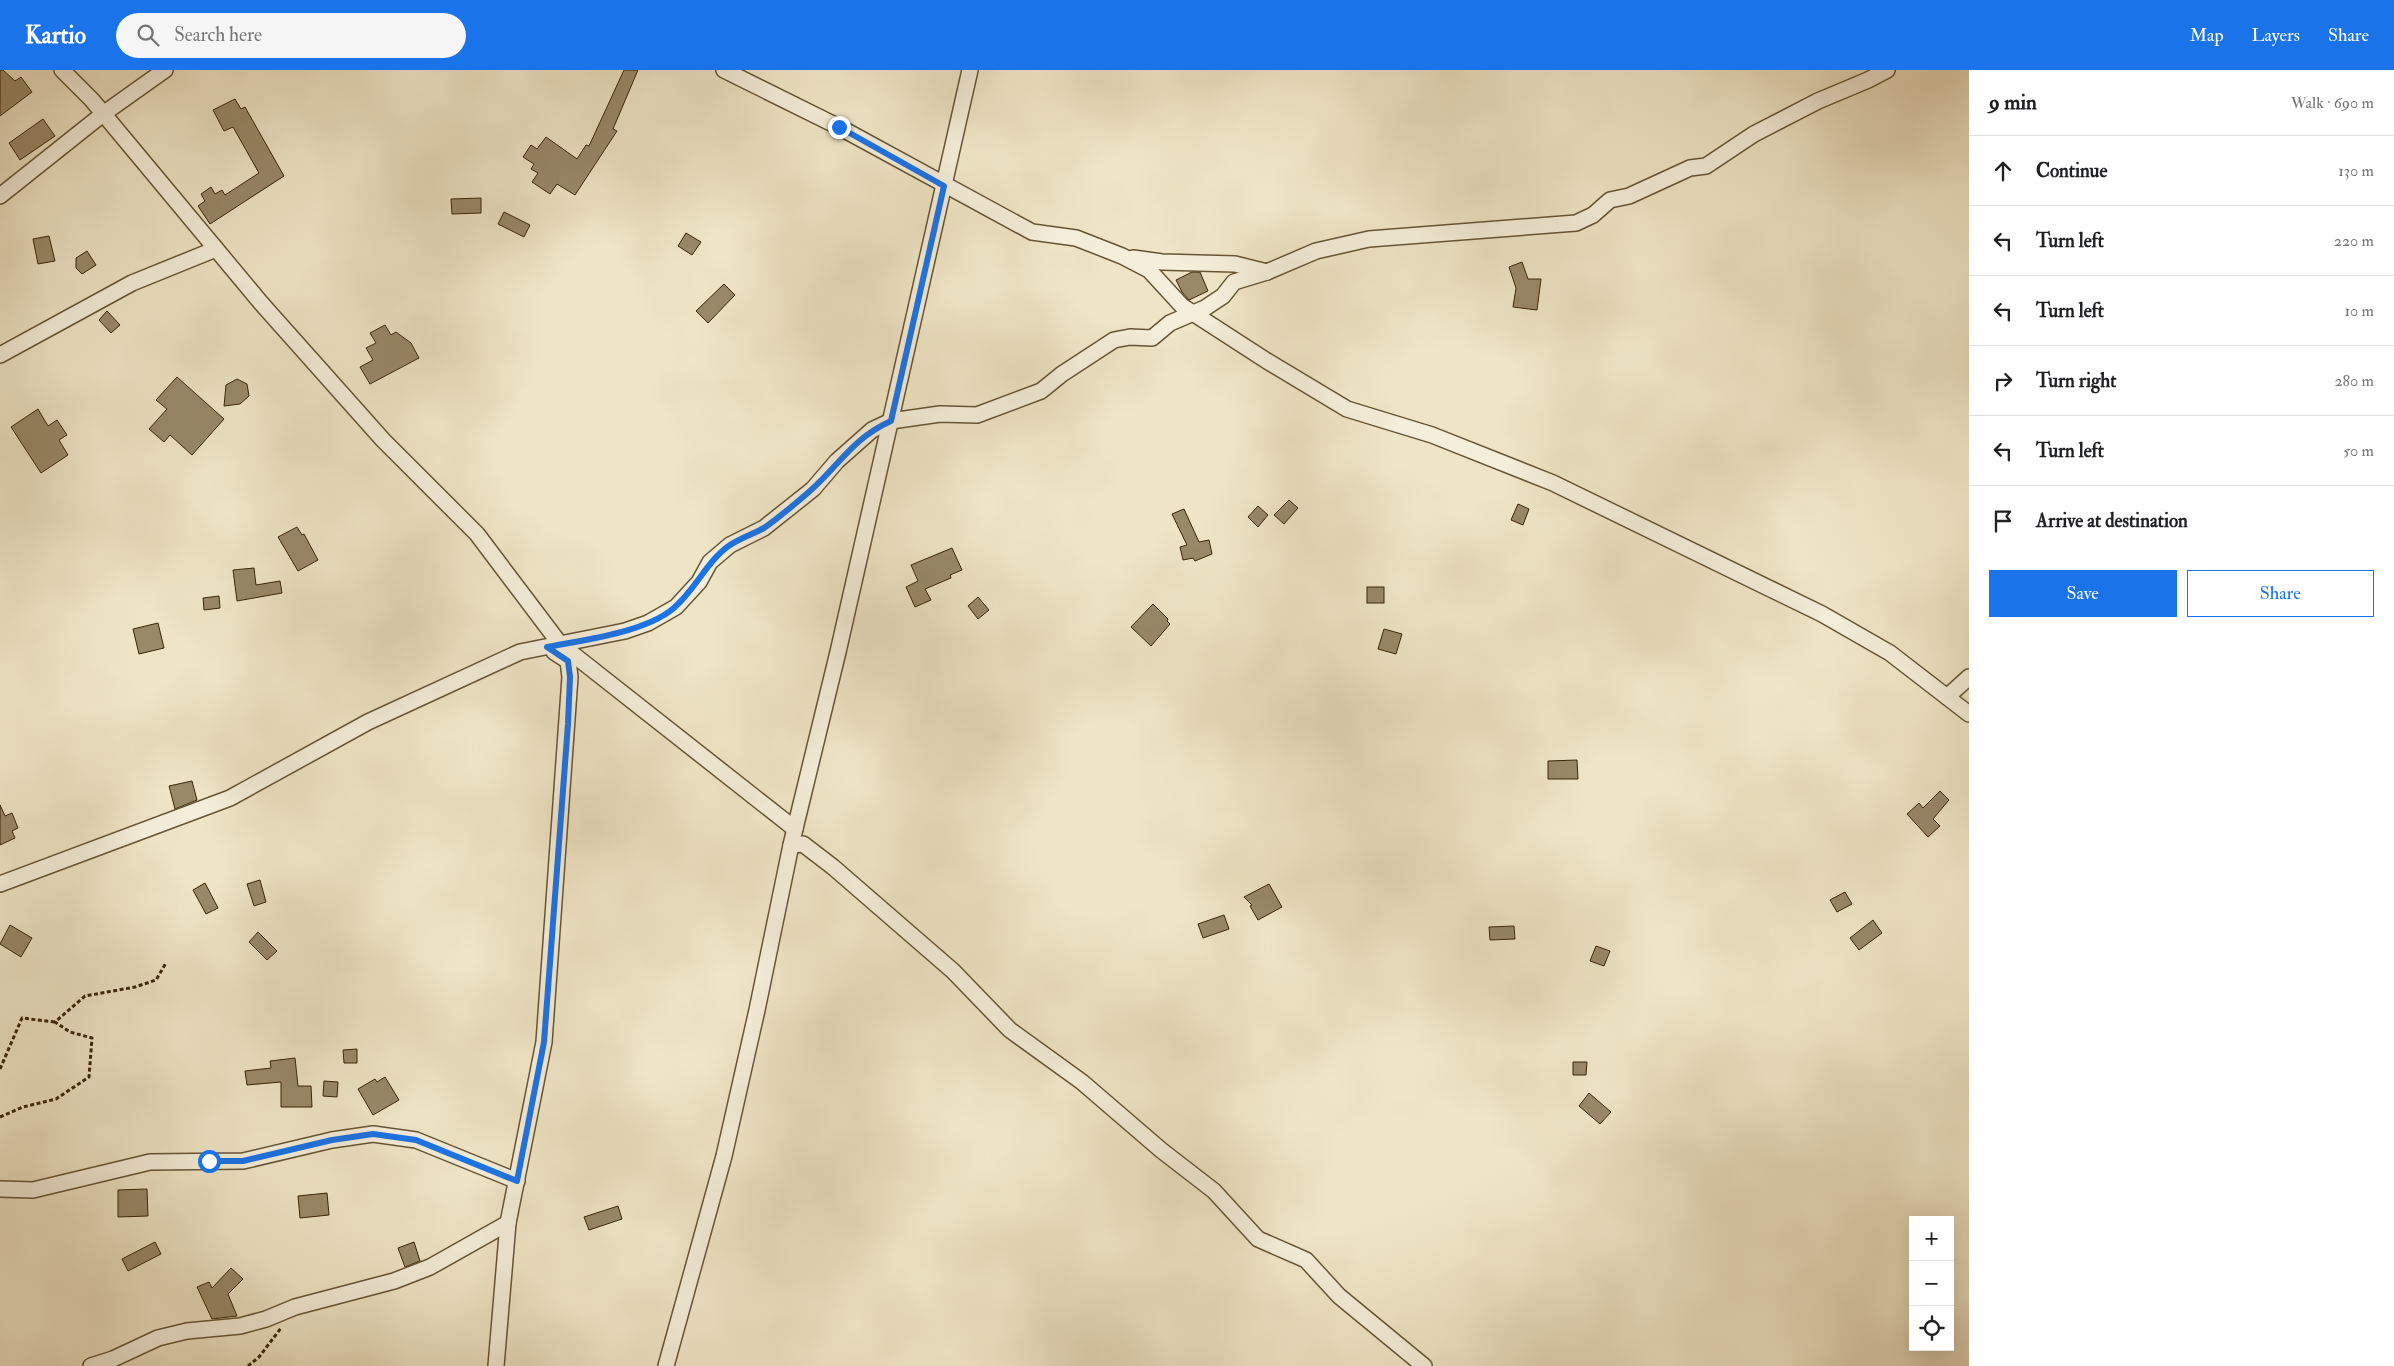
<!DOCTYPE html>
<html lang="en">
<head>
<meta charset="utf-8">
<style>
  body { margin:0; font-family:"IM FELL Double Pica",serif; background:#f6f6f6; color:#202124 }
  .controls { position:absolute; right:15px; bottom:15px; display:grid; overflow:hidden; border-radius:0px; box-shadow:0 5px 20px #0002 }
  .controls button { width:45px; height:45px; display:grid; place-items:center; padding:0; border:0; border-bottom:1px solid #e0e0e0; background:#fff; color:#202124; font:25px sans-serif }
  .stop { position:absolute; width:15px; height:15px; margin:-11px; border:4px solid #1a73e8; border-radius:50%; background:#fff }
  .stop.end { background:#1a73e8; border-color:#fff; box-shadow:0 1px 5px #0008 }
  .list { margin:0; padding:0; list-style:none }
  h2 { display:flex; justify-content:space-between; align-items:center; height:65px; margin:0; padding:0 20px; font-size:21px }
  h2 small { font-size:16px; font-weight:400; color:#757577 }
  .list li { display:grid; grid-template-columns:32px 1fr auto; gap:15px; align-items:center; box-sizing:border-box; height:70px; padding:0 20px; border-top:1px solid #e0e0e0 }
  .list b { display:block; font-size:19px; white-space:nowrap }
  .list em { font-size:16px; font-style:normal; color:#757577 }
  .actions { display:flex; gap:10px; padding:15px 20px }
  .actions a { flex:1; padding:11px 0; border:1px solid #1a73e8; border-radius:0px; text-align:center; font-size:18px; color:#1a73e8 }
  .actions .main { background:#1a73e8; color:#fff }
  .icon { flex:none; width:28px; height:28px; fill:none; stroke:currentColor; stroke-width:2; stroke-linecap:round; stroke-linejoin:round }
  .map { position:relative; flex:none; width:1969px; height:1296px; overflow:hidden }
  header { display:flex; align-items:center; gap:30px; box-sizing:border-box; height:70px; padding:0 25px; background:#1a73e8; color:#fff }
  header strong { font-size:24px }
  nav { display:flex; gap:28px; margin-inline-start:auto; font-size:18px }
  .search { width:350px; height:45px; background:#f6f6f6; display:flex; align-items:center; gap:12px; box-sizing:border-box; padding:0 18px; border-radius:28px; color:#757577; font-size:19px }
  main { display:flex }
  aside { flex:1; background:#fff }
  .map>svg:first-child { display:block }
</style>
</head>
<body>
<header>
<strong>Kartio</strong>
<div class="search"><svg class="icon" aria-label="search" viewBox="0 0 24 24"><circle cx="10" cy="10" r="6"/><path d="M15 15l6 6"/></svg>Search here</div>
<nav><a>Map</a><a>Layers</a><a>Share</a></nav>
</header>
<main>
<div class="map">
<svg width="1969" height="1296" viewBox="0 0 1969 1296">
  <rect width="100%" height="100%" fill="#efe5c6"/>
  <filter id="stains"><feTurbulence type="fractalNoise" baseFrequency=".004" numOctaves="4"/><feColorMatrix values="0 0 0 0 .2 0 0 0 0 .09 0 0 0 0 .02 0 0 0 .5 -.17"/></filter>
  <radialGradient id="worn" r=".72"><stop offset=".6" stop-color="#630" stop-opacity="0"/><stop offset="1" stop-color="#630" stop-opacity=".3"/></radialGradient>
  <g fill="#988969" stroke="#392504">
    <path d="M0,0h3l12,11 6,-4 11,15 -32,24z"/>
    <path d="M624,0h14l-25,59 4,2 -42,64 -18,-11 -7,10 -18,-12 6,-9 -7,-4 3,-5 -11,-7 8,-12 6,4 9,-12 31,22 9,-14 3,1z"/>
    <path d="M235,29l6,10 4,-2 39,69 -74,48 -12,-18 7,-5 -4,-7 10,-7 4,7 7,-4 3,5 34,-22 -26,-46 -9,4 -11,-21z"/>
    <path d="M43,49l12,17 -35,24 -11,-17z"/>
    <path d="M481,128v15l-29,1 -1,-15z"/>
    <path d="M504,142l26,13 -6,12 -26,-13z"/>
    <path d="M686,163l15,9 -9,13 -14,-9z"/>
    <path d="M49,166l6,25 -17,3 -5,-25z"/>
    <path d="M87,181l9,14 -14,9 -6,-6v-10z"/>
    <path d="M1522,192l6,17h13l-4,31 -24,-3 3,-19 -7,-21z"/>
    <path d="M1192,202h8l8,19 -19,9 -7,-8 -6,-12z"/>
    <path d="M724,214l11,11 -27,28 -12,-12z"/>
    <path d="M107,241l13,14 -9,8 -12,-13z"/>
    <path d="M385,255l6,10 5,-3 15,11 8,15 -49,26 -10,-17 13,-7 -7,-12 10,-5 -6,-10z"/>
    <path d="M177,307l47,42 -32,36 -22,-20 -6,7 -15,-13 18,-20 -11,-9z"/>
    <path d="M237,309l10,5 2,12 -9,8 -16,2 2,-21z"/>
    <path d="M38,339l10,17 9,-6 10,15 -8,5 9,15 -27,18 -30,-46z"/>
    <path d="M1289,430l9,8 -14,16 -10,-9z"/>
    <path d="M1518,434l11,5 -6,16 -12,-5z"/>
    <path d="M1258,436l10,9 -10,12 -10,-10z"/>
    <path d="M1184,439l15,33 10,-2 3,14 -17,7 -2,-3 -10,2 -3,-13 7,-2 -15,-31z"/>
    <path d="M297,457l5,8 2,-1 14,26 -20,11 -20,-34z"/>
    <path d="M952,478l10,22 -12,5 1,3 -26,11 6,11 -16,7 -9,-20 12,-6 -7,-16z"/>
    <path d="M254,498l2,17 24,-4 2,12 -45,8 -4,-31z"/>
    <rect x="1367" y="517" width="17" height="16"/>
    <path d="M219,526l1,12 -16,2 -1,-12z"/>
    <path d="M978,527l11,13 -11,9 -10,-13z"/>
    <path d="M1153,534l15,15 -1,2 3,3 -19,22 -20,-19z"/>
    <path d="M158,553l6,25 -25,6 -6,-25z"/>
    <path d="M1384,559l18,5 -6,20 -18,-5z"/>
    <path d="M1577,690l1,19h-30v-18z"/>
    <path d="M192,711l5,19 -22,9 -6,-23z"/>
    <path d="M1940,721l9,9 -16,19 7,7 -12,11 -21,-23 12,-11 4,5z"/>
    <path d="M0,735l5,11 7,-3 6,15 -6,3 3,7 -15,7z"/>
    <path d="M260,810l6,22 -12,4 -7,-22z"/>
    <path d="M205,813l13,25 -12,6 -13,-24z"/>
    <path d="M1269,814l13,23 -24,13 -8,-14 2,-1 -8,-8z"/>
    <path d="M1845,822l7,12 -15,8 -7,-12z"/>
    <path d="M1224,845l5,14 -26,9 -5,-14z"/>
    <path d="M1873,850l9,13 -23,17 -9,-12z"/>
    <path d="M10,855l22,13 -11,19 -21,-13z"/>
    <path d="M1514,856l1,13 -25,1 -1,-13z"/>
    <path d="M258,862l19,19 -10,9 -18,-18z"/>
    <path d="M1596,876l14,5 -6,15 -14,-5z"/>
    <path d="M357,979v14h-13l-1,-13z"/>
    <path d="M295,988l3,28h13l1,21h-31v-25l-34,3 -2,-14 26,-3 -1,-7z"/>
    <path d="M1573,992h14l-1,13h-13z"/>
    <path d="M385,1007l14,23 -26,15 -15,-26 17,-10 2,3z"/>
    <path d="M324,1011l14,1 -1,15 -14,-1z"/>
    <path d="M1589,1023l22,19 -11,12 -21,-18z"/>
    <path d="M147,1119l1,27 -30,1v-27z"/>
    <path d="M327,1123l2,22 -29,3 -2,-22z"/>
    <path d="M618,1136l4,13 -33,11 -5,-13z"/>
    <path d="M155,1172l6,12 -33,17 -6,-12z"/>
    <path d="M414,1172l6,19 -15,6 -7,-19z"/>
    <path d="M231,1198l12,11 -15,15 9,22 -25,3 -15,-32 12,-5 3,6z"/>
  </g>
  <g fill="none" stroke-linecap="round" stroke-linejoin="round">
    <g stroke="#665534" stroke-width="18">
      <g id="street">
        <path d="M62,0l30,30 169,203 122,137 94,94 83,110 235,185"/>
        <path d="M724,0l115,57 193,105 44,6 46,18 27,14 33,36 85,55 80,48 85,26 121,48 269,131 68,39 79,61"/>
        <path d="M0,126l103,-82 62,-44"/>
        <path d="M1133,188l29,4 73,2 32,8 49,-21 53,-12 207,-16 17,-8 17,-15 19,-4 61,-28 16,-2 48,-32 64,-33 50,-21 19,-10"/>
        <path d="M0,285l132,-72 84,-34"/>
        <path d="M1947,627l22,-20"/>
        <path d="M791,775l12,-1 30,23 120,104 57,59 72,52 79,68 53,41 44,48 48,21 33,36 85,70"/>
        <path d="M0,814l230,-86 138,-76 152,-70 105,-21 23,-8 28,-16 23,-25 11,-20 20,-17 34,-17 49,-39 24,-28 35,-31 19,-9 49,-7 37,1 64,-24 21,-17 52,-34 16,-3 22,1 18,-15 35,-15 18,-12 11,-14 33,-10"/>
        <path d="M0,1119l33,1 117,-28 93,-1 89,-21 41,-6 43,6 101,41"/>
        <path d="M91,1296l22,-7 45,-21 29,-7 53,-5 26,-7 29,-12 99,-26 36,-14 78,-44"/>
        <path d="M496,1296l12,-143 36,-181 26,-365 -2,-16 -14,-9"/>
        <path d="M666,1296l58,-210 33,-146 34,-165 47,-193 132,-582"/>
      </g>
    </g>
    <g stroke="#392504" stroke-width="3" stroke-dasharray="4 2.5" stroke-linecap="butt">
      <path d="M0,999l22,-51 33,4"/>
      <path d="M0,1047l23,-10 33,-8 33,-22 3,-39 -22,-6 -15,-10 30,-26 50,-9 21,-7 10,-17"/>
      <path d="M248,1296l11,-9 22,-29"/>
    </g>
    <use href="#street" stroke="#f5eeda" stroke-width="15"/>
  </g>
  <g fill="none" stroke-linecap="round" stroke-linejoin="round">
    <path stroke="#1a73e8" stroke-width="6" d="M209,1091h34l89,-21 41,-6 43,6 101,41 27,-139 24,-318 2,-47 -2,-16 -21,-14c36,-7 105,-15 131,-43 19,-18 31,-45 52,-59 11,-7 23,-11 34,-17 16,-11 32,-25 47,-38 29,-26 42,-52 80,-69l53,-235 -105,-59"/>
  </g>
  <rect width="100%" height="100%" filter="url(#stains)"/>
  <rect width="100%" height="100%" fill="url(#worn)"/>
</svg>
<div class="controls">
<button>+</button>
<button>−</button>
<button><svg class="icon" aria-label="locate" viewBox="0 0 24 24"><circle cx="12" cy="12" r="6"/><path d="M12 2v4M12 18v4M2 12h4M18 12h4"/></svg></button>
</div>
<div class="stop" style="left:209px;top:1091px"></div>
<div class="stop end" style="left:839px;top:57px"></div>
</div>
<aside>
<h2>9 min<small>Walk · 690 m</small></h2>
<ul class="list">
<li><svg class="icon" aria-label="ahead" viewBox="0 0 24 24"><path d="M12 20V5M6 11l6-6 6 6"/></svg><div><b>Continue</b></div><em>130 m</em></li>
<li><svg class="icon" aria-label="left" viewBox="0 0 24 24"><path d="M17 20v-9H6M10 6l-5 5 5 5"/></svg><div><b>Turn left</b></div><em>220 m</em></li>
<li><svg class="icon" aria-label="left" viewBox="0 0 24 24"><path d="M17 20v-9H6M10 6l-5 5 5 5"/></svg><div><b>Turn left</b></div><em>10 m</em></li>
<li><svg class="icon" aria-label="right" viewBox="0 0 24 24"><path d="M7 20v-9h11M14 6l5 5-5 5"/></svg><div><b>Turn right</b></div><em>280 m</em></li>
<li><svg class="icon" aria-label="left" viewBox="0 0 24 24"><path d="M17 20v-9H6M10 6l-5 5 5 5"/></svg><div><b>Turn left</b></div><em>50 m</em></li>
<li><svg class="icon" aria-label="arrive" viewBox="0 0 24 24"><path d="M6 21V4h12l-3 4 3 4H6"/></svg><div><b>Arrive at destination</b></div></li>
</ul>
<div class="actions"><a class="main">Save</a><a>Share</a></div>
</aside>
</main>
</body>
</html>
